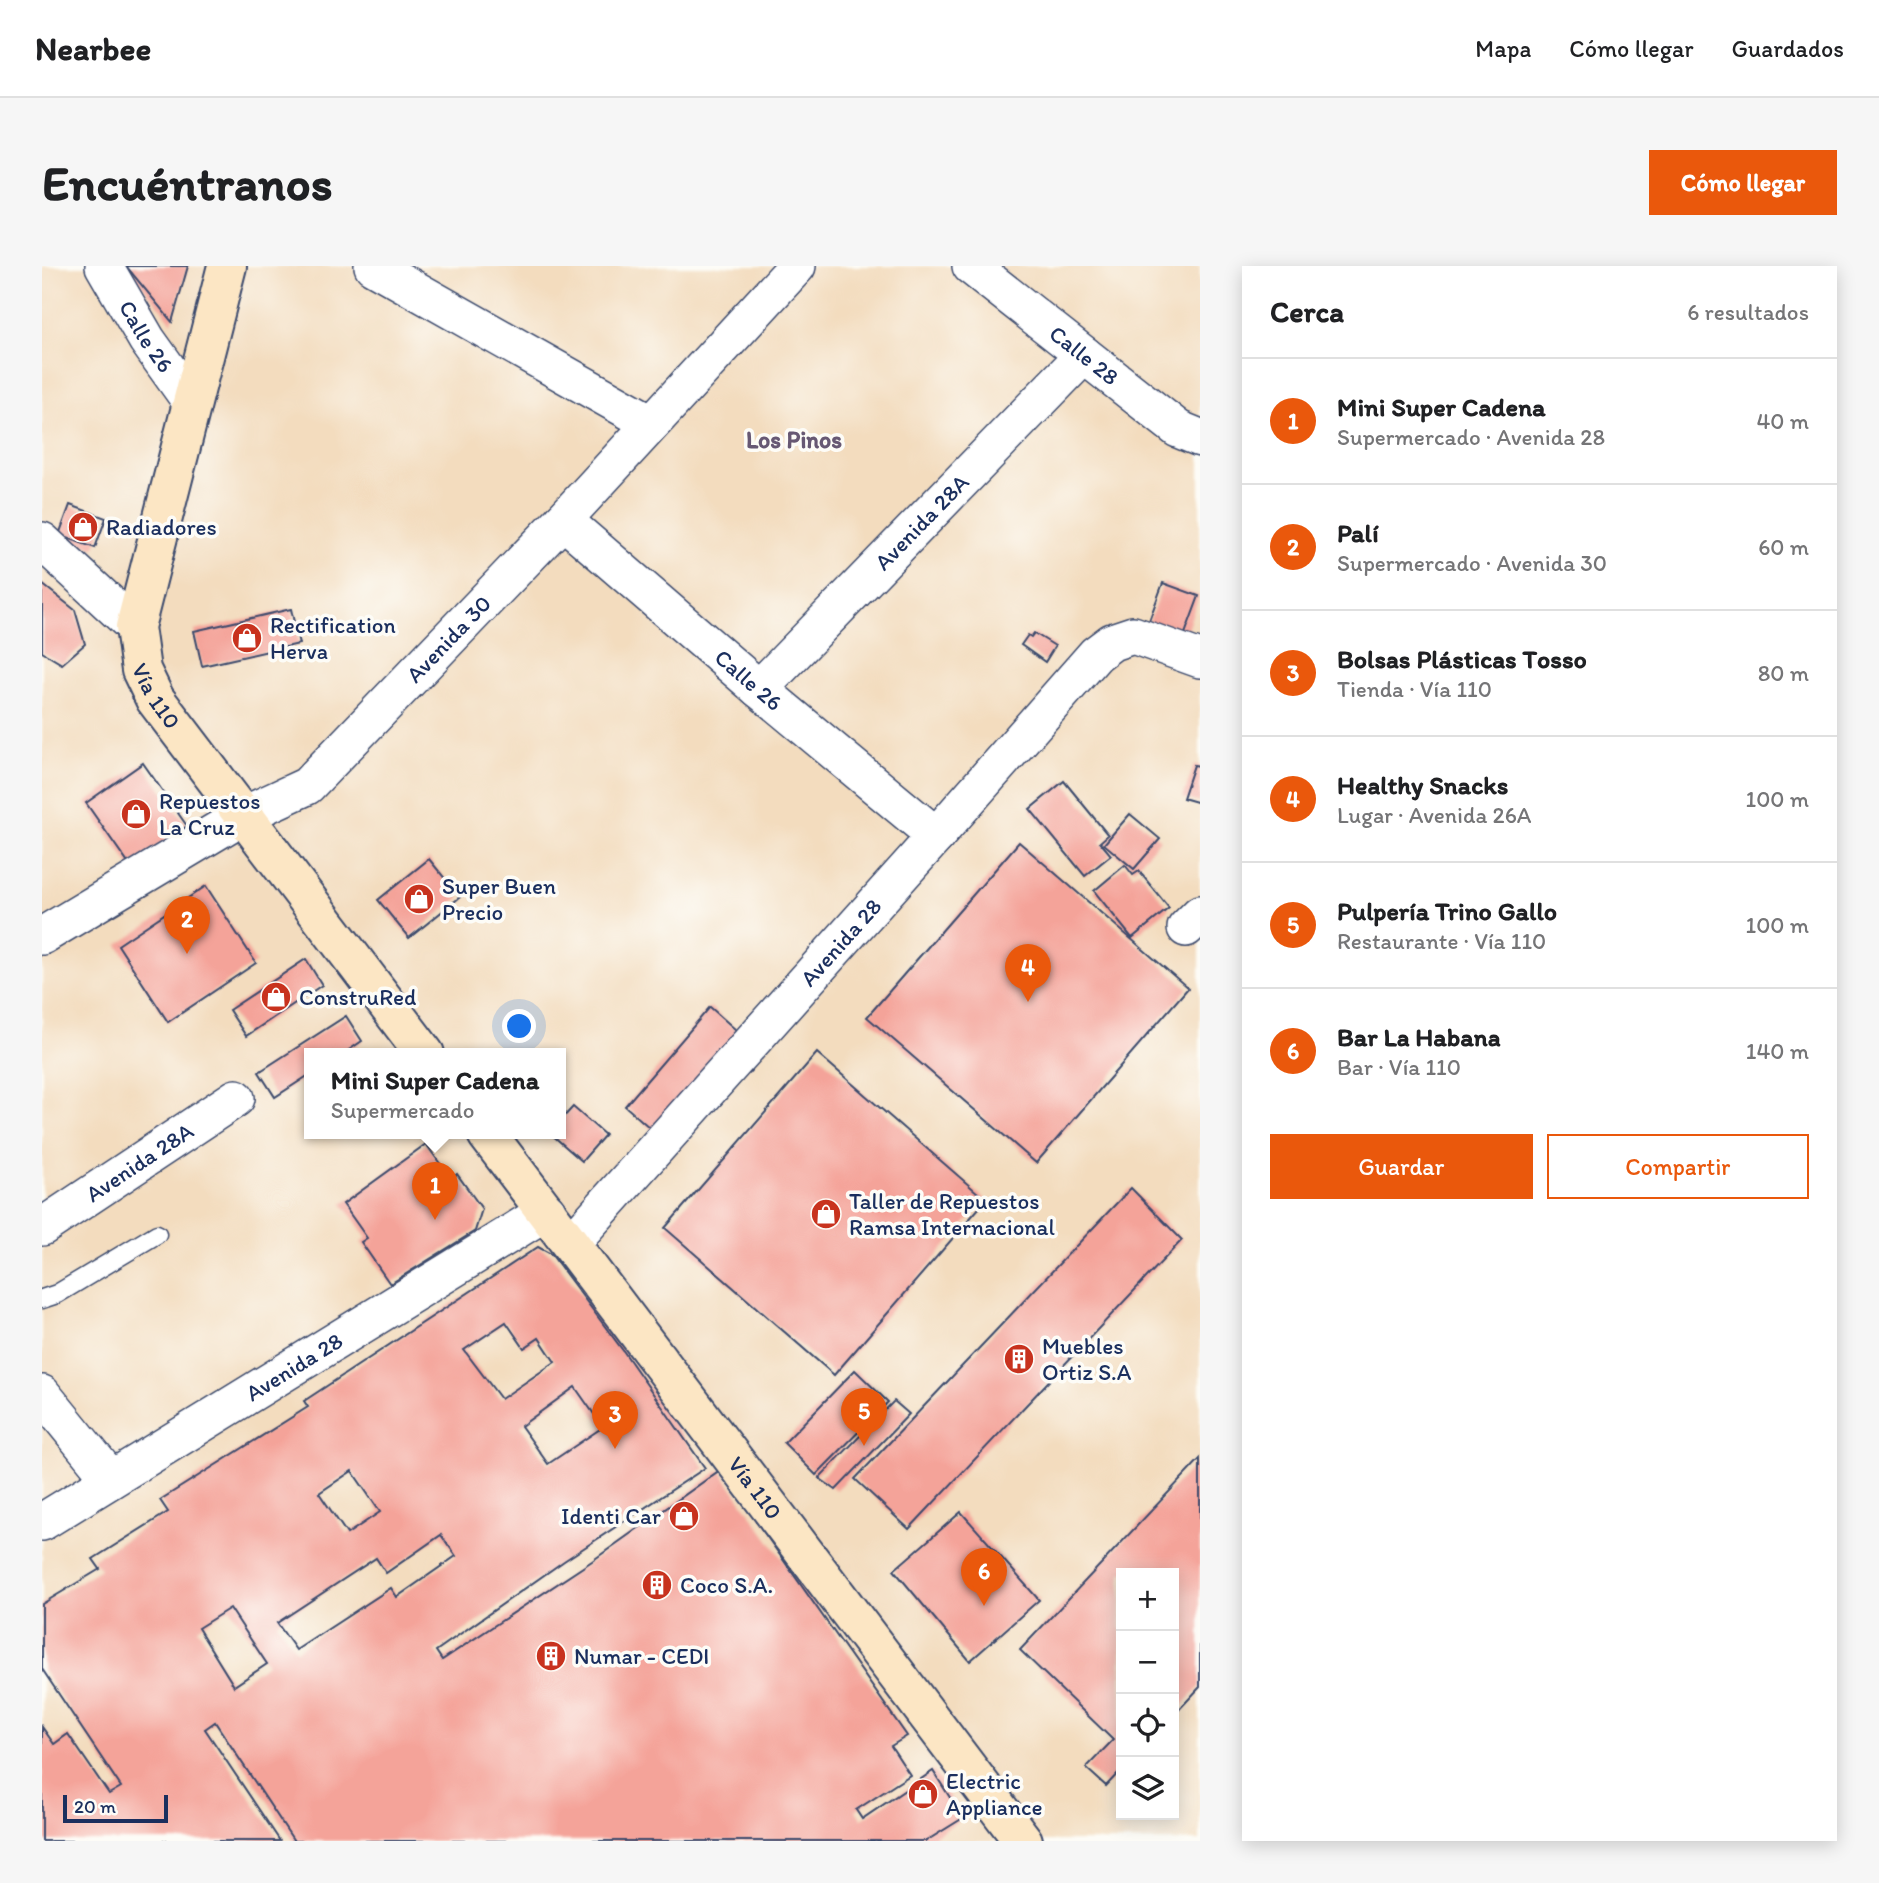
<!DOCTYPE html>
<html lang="es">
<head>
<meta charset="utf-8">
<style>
  body { margin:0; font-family:Itim,sans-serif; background:#f6f6f6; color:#202124 }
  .controls { position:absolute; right:21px; bottom:21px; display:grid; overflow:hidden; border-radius:0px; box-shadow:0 4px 18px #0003 }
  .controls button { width:63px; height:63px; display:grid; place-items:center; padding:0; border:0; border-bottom:2px solid #e0e0e0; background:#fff; color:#202124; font:35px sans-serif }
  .scale { position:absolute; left:21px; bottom:18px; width:105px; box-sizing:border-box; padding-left:7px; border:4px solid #1b2f5e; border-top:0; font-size:19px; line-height:24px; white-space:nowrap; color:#1b2f5e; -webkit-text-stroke:5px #fdfcf7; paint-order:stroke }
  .you { position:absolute; left:478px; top:761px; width:24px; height:24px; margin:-18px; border:5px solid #fff; border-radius:50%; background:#1a73e8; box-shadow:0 0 0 10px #1a73e833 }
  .badge { display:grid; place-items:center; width:46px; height:46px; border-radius:50%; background:#ea580c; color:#fff; font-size:23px; font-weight:700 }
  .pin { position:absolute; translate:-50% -58px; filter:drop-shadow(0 2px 4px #0008) }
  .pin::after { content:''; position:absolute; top:37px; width:24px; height:21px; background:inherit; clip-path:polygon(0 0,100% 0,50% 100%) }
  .popup { position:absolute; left:262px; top:782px; width:262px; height:91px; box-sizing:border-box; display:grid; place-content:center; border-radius:0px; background:#fff; filter:drop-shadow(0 2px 5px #0005); font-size:23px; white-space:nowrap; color:#757577 }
  .popup b { font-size:26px; color:#202124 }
  .popup::after { content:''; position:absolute; left:50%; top:100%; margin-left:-14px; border:14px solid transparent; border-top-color:#fff }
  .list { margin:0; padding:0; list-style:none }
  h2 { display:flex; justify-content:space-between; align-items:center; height:91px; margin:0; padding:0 28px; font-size:30px }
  h2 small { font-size:23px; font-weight:400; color:#757577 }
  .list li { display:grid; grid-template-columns:46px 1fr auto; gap:21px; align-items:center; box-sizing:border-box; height:126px; padding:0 28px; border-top:2px solid #e0e0e0 }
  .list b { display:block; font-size:26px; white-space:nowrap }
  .list p { margin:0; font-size:23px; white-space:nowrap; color:#757577 }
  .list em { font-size:23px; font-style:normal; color:#757577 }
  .actions { display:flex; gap:14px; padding:21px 28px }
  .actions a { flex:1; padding:16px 0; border:2px solid #ea580c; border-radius:0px; text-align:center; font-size:24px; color:#ea580c }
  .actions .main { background:#ea580c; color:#fff }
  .icon { flex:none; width:38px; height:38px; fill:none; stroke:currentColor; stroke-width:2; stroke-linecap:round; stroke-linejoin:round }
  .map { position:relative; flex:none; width:1158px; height:1575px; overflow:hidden; border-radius:0px }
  header { display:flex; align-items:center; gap:42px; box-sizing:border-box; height:98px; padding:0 35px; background:#fff; border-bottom:2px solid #e0e0e0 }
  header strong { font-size:33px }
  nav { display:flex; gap:38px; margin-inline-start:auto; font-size:24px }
  .intro { display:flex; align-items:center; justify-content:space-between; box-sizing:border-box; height:168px; padding:0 42px }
  h1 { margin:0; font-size:49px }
  .button { padding:18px 32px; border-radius:0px; background:#ea580c; color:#fff; font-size:24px; font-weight:700 }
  main { display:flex; gap:42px; padding:0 42px }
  aside { flex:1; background:#fff; border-radius:0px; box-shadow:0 4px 18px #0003 }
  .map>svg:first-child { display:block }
</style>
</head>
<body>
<header>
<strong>Nearbee</strong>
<nav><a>Mapa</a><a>Cómo llegar</a><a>Guardados</a></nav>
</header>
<div class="intro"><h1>Encuéntranos</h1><a class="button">Cómo llegar</a></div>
<main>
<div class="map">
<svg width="1158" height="1575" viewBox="0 0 1158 1575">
  <rect width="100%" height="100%" fill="#fdfcf7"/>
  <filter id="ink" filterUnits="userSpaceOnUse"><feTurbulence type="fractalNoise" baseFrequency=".0143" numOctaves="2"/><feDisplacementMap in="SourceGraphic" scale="14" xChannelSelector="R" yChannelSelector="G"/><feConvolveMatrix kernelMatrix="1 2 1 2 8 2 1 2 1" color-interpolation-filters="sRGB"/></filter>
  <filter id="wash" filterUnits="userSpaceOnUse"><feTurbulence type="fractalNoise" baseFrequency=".00686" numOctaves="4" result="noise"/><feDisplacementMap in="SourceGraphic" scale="28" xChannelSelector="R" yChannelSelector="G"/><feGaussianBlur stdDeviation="1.57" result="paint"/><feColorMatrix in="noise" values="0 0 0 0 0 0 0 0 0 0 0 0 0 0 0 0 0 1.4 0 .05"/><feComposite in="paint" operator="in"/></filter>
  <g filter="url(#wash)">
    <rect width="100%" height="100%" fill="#f3dcbe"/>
    <g id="blocks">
      <g fill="#f4a399" fill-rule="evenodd">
        <path d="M84,0h62l-16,56z"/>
        <path d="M28,239l36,13 -11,30 -36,-13z"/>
        <path d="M1121,317l36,13 -17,46 -36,-13z"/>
        <path d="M0,318l33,26 10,34 -23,20 -20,-12z"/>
        <path d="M249,343l8,35 -97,22 -8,-35z"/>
        <path d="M992,367l21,13 -10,16 -24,-17 7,-10 3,2z"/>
        <path d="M101,497l44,63 -57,40 -44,-63z"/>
        <path d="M1152,499l6,1v37l-17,-5z"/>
        <path d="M1022,515l44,54 -8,7 11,13 -26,21 -55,-67z"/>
        <path d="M1088,548l30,25 -26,30 -30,-25z"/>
        <path d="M977,576l169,146 -152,175 -169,-146z"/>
        <path d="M387,593l31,38 -51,41 -31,-38z"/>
        <path d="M1083,599l8,10 6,-4 30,37 -37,30 -38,-47z"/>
        <path d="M164,620l50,77 -88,59 -50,-77z"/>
        <path d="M264,693l16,26 -76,51 -17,-26z"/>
        <path d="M668,741l34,30 -86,98 -33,-29z"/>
        <path d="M304,750l16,25 -19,13h-34v21l-34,22 -16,-25z"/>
        <path d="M775,787l169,147 -152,175 -169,-147z"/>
        <path d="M531,841l32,28 -23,26 -31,-27h10v-14z"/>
        <path d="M384,878l25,35 6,-5 25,35 -7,22 -85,53 -29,-42 6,-4 -24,-34z"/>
        <path d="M1089,922l51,52 -273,289 -54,-50z"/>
        <path d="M496,981l13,7 73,98 81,116 -141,93 -128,90 6,9 150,-99 128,-91 187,266 -16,10 19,29 -54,35 6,9 71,-48 30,47 -37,23h-632l-79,-119 -10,7 75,112h-238v-114l12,17 14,-10 41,60 12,-7 -79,-118v-65l58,-35 -7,-10 75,-47 -8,-12 148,-93 -4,-6zM464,1056l18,26 15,-10 16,24 -54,37 -37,-49zM533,1121l28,40 -55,37 -27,-38zM310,1205l28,41 -33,22 -28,-41zM399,1269l15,21 -59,41 -6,-9 -95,62 -19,-27 99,-65 10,15zM188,1342l37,56 -33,22 -36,-58z"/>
        <path d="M813,1104l33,32 -72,73 -32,-32z"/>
        <path d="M852,1135l15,13 -73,76 -17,-12z"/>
        <path d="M1158,1193v228l-26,28v-142h-53v197l-15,16 -20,-18 27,-28 -93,-90z"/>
        <path d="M919,1246l78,88 -69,61 -76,-91z"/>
      </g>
    </g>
  </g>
  <g filter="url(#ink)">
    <use href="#blocks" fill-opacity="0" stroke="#3b496c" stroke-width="2"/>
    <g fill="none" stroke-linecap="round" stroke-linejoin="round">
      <g stroke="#3b496c" stroke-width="21">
        <path id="lane" d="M0,1033l15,-5 100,-60"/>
      </g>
      <g stroke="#3b496c" stroke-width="40">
        <g id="street">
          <path id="s1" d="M62,0l43,74 45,63"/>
          <path d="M331,0l278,157"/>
          <path id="s2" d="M929,0l207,163 22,9"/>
          <path id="s3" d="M521,254l196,169 177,147"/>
          <path d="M0,275l93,86"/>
          <path id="s4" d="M717,423l325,-334"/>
          <path d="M1144,662l14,-14"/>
          <path id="s5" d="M0,670l200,-120 65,-30 256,-266 234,-254"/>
          <path id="s6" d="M0,961l194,-129"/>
          <path id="s7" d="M529,977l365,-407 160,-182 16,-12 21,-7 67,24"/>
          <path d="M0,1128l69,85"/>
          <path id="s8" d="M0,1256l505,-311"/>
        </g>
      </g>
      <g stroke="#3b496c" stroke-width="42">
        <g id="secondary">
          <path id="s9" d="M185,0l-92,361 6,43 14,29 270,355"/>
          <path id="s10" d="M445,868l536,707"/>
        </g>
      </g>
      <use href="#lane" stroke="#fff" stroke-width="18"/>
      <use href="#street" stroke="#fff" stroke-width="37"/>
      <use href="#secondary" stroke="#fce6c4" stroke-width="38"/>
    </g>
  </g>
  <defs>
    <g id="shop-disc" transform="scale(1.575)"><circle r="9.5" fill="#c8321e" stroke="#fdfcf7"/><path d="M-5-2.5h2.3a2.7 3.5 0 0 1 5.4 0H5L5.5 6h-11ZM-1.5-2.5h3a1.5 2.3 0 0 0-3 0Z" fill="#fff"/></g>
    <g id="building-disc" transform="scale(1.575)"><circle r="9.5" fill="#c8321e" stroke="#fdfcf7"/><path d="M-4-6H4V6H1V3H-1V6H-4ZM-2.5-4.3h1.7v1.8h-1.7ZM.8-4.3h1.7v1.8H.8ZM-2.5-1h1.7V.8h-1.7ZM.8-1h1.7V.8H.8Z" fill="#fff"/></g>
  </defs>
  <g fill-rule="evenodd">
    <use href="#shop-disc" x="41" y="261"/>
    <use href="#shop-disc" x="205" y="372"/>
    <use href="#shop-disc" x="94" y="548"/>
    <use href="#shop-disc" x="377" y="633"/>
    <use href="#shop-disc" x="234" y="731"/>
    <use href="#shop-disc" x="784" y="948"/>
    <use href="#building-disc" x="977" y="1093"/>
    <use href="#shop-disc" x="642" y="1250"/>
    <use href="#building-disc" x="615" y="1319"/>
    <use href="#building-disc" x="509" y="1390"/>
    <use href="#shop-disc" x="881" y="1528"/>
  </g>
  <g text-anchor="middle" stroke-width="7" stroke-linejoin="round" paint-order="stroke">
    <g font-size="23" fill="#1b2f5e" stroke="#fdfcf7">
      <text dy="8" stroke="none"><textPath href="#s1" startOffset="82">Calle 26</textPath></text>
      <text dy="8" stroke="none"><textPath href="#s2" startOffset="144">Calle 28</textPath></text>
      <text dy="8" stroke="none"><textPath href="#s4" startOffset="233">Avenida 28A</textPath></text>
      <text dy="8" stroke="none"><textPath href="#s5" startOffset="509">Avenida 30</textPath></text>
      <text dy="8" stroke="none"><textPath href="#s3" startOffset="245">Calle 26</textPath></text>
      <text dy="8" stroke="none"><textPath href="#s9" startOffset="446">Vía 110</textPath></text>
      <text dy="8" stroke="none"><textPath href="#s7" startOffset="404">Avenida 28</textPath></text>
      <text dy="8" stroke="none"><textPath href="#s6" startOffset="117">Avenida 28A</textPath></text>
      <text dy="8" stroke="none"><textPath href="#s8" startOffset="296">Avenida 28</textPath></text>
      <text dy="8" stroke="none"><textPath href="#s10" startOffset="444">Vía 110</textPath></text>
    </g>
    <g font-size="23" fill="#1b2f5e" stroke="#fdfcf7" text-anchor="start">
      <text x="64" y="269">Radiadores</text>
      <text x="228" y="367">Rectification<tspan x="228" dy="26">Herva</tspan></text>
      <text x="117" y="543">Repuestos<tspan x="117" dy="26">La Cruz</tspan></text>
      <text x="400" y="628">Super Buen<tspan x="400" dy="26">Precio</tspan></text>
      <text x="257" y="739">ConstruRed</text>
      <text x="807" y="943">Taller de Repuestos<tspan x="807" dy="26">Ramsa Internacional</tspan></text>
      <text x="1000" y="1088">Muebles<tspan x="1000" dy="26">Ortiz S.A</tspan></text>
      <text x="619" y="1258" text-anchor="end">Identi Car</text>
      <text x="638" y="1327">Coco S.A.</text>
      <text x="532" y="1398">Numar - CEDI</text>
      <text x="904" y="1523">Electric<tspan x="904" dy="26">Appliance</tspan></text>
    </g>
    <g font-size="24" font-weight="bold" fill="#675873" stroke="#fdfcf7">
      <text x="752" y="182">Los Pinos</text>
    </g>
  </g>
</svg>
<div class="controls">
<button>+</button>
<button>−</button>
<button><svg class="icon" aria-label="locate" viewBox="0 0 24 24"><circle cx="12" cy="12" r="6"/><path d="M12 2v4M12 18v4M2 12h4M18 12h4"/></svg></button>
<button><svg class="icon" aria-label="layers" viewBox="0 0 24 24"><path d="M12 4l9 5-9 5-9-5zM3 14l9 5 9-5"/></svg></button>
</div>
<div class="scale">20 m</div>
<div class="you"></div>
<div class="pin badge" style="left:393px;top:954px">1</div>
<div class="popup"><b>Mini Super Cadena</b>Supermercado</div>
<div class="pin badge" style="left:145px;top:688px">2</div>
<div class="pin badge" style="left:573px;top:1183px">3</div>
<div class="pin badge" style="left:986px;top:736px">4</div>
<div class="pin badge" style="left:822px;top:1180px">5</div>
<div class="pin badge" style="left:942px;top:1340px">6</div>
</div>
<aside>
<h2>Cerca<small>6 resultados</small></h2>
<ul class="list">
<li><span class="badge">1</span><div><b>Mini Super Cadena</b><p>Supermercado · Avenida 28</p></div><em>40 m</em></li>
<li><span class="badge">2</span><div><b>Palí</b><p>Supermercado · Avenida 30</p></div><em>60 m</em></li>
<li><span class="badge">3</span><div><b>Bolsas Plásticas Tosso</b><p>Tienda · Vía 110</p></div><em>80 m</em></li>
<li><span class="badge">4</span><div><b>Healthy Snacks</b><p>Lugar · Avenida 26A</p></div><em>100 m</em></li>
<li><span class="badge">5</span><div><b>Pulpería Trino Gallo</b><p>Restaurante · Vía 110</p></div><em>100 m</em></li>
<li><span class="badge">6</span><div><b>Bar La Habana</b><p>Bar · Vía 110</p></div><em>140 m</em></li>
</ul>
<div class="actions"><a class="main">Guardar</a><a>Compartir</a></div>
</aside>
</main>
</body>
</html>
